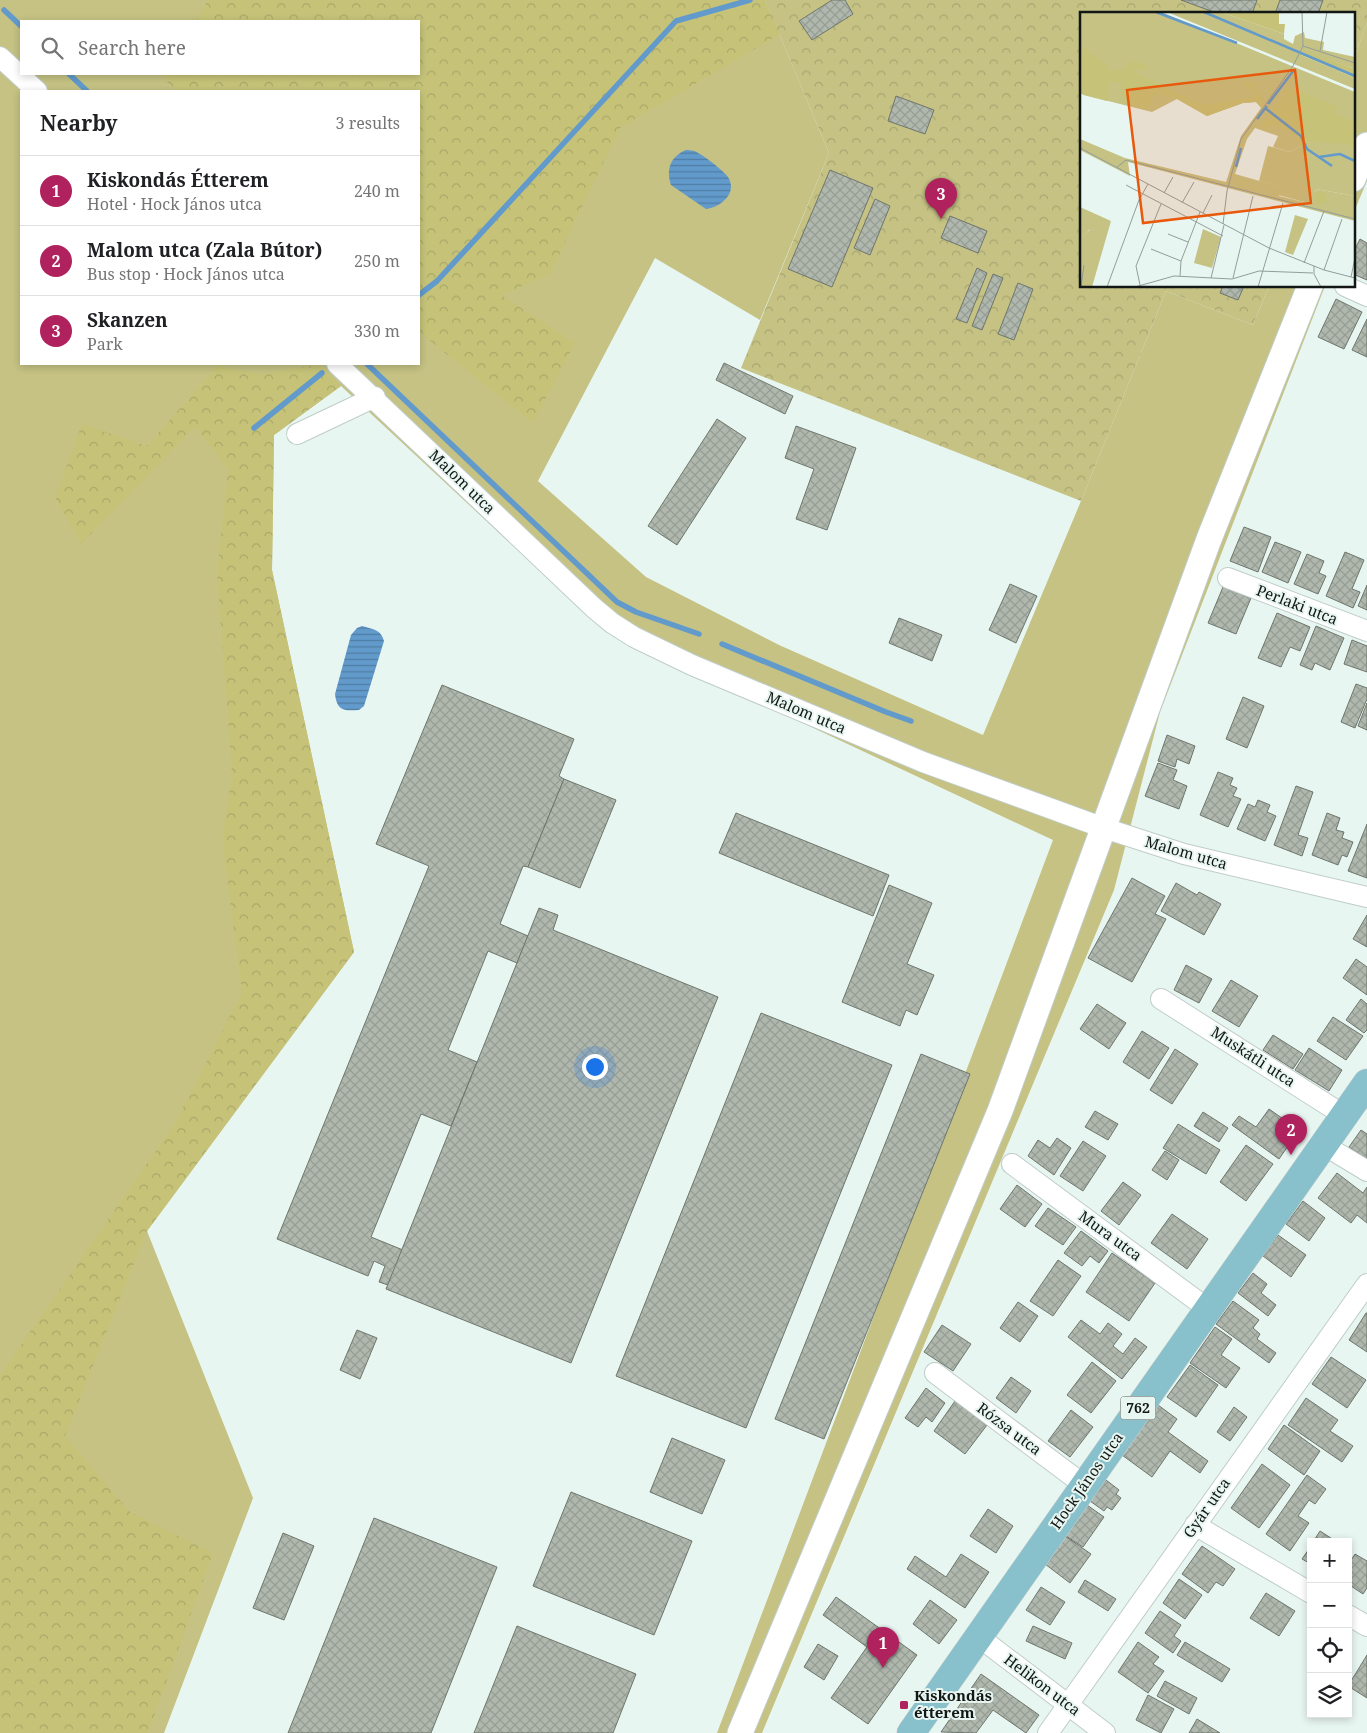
<!DOCTYPE html>
<html lang="en">
<head>
<meta charset="utf-8">
<style>
  body { margin:0; font-family:"Noto Serif",serif; background:#f2f2f2; color:#202124 }
  .controls { position:absolute; right:15px; bottom:15px; display:grid; overflow:hidden; border-radius:0px; box-shadow:0 2px 8px #0003 }
  .controls button { width:45px; height:45px; display:grid; place-items:center; padding:0; border:0; border-bottom:1px solid #e0e0e0; background:#fff; color:#202124; font:25px sans-serif }
  .you { position:absolute; left:594px; top:1066px; width:18px; height:18px; margin:-12px; border:4px solid #fff; border-radius:50%; background:#1a73e8; box-shadow:0 0 0 8px #1a73e833 }
  .badge { display:grid; place-items:center; width:32px; height:32px; border-radius:50%; background:#af225e; color:#fff; font-size:16px; font-weight:700 }
  .pin { position:absolute; translate:-50% -41px; filter:drop-shadow(0 1px 2px #0008) }
  .pin::after { content:''; position:absolute; top:26px; width:18px; height:15px; background:inherit; clip-path:polygon(0 0,100% 0,50% 100%) }
  .list { margin:0; padding:0; list-style:none }
  h2 { display:flex; justify-content:space-between; align-items:center; height:65px; margin:0; padding:0 20px; font-size:21px }
  h2 small { font-size:16px; font-weight:400; color:#757577 }
  .list li { display:grid; grid-template-columns:32px 1fr auto; gap:15px; align-items:center; box-sizing:border-box; height:70px; padding:0 20px; border-top:1px solid #e0e0e0 }
  .list b { display:block; font-size:19px; white-space:nowrap }
  .list p { margin:0; font-size:16px; white-space:nowrap; color:#757577 }
  .list em { font-size:16px; font-style:normal; color:#757577 }
  .icon { flex:none; width:28px; height:28px; fill:none; stroke:currentColor; stroke-width:2; stroke-linecap:round; stroke-linejoin:round }
  .map { position:relative; flex:none; width:1367px; height:1733px; overflow:hidden }
  .search { position:absolute; background:#fff; box-shadow:0 2px 8px #0003; left:20px; top:20px; width:400px; height:55px; display:flex; align-items:center; gap:12px; box-sizing:border-box; padding:0 18px; border-radius:0px; color:#757577; font-size:19px }
  .panel { position:absolute; background:#fff; box-shadow:0 2px 8px #0003; left:20px; top:90px; width:400px; height:275px; border-radius:0px }
  .map>svg:first-child { display:block }
</style>
</head>
<body>
<div class="map">
<svg width="1367" height="1733" viewBox="0 0 1367 1733">
  <defs>
    <pattern id="forest-crowns" width="20" height="18" patternUnits="userSpaceOnUse" patternTransform="scale(1.25)"><rect width="20" height="18" fill="#c6c379"/><path d="M2 6a3 3 0 1 1 6 0M12 15a3 3 0 1 1 6 0" fill="none" stroke="#a9a768"/></pattern>
    <pattern id="park-crowns" width="20" height="18" patternUnits="userSpaceOnUse" patternTransform="scale(1.25)"><rect width="20" height="18" fill="#c5c284"/><path d="M2 6a3 3 0 1 1 6 0M12 15a3 3 0 1 1 6 0" fill="none" stroke="#a8a671"/></pattern>
    <pattern id="water-rules" width="6" height="5" patternUnits="userSpaceOnUse" patternTransform="scale(1.25)"><rect width="6" height="5" fill="#619acb"/><path d="M0 2.5h6" fill="none" stroke="#4f7da4"/></pattern>
    <pattern id="building-cross-hatch" width="8" height="8" patternUnits="userSpaceOnUse" patternTransform="scale(1.25)"><rect width="8" height="8" fill="#b0b8ae"/><path d="M0 0l8 8M0 8l8-8" fill="none" stroke="#969d95"/></pattern>
  </defs>
  <rect width="100%" height="100%" fill="#e8f6f2"/>
  <g fill="#c5c284" fill-rule="evenodd">
    <path d="M0,0h765l64,153 -69,167 -105,-62 -117,223 108,96 133,68 204,90 98,-234 85,-210 87,34 16,-39h56l-165,426 -46,178 -352,843h-45l336,-893 -368,-172 -79,-36 -265,-246 -67,49 -2,135 82,382 -207,279 106,267 -89,235h-164zM21,21h398v53h-398zM21,91h398v273h-398z"/>
    <path d="M1367,23v158l-14,33v-153z"/>
  </g>
  <g fill="url(#forest-crowns)">
    <path d="M208,0h557l15,34 -160,94 -70,146 -49,21 74,48 -42,80 -114,-91v-241h-243l-12,-12 3,-5h252v-53h-223z"/>
    <path d="M319,364l22,22 -67,49 -2,135 82,382 -207,279 -82,205 65,76 83,41 -65,180h-148v-358l174,-250 68,-133 -20,-153 10,-66 -15,-200 11,-104 -33,-42 -114,117 -26,-47 27,-73 65,22 70,-80 45,8z"/>
  </g>
  <path fill="url(#park-crowns)" d="M765,0h602v23l-14,38v-47h-272v272h188l-16,39 -87,-34 -85,210 -340,-133 88,-215z"/>
  <g fill="url(#water-rules)">
    <path d="M686,150c2,0 5,0 8,1 7,2 30,20 34,26 10,16 -7,30 -22,32l-35,-24c-5,-16 -1,-28 15,-35z"/>
    <path d="M362,626c10,3 19,3 22,15l-20,65 -5,4c-15,1 -22,1 -24,-16l16,-59 6,-7z"/>
  </g>
  <g fill="none" stroke-linecap="round" stroke-linejoin="round">
    <g stroke="#619acb" stroke-width="5.5">
      <path d="M4,10l17,16"/>
      <path d="M69,74l18,17"/>
      <path d="M419,295l18,-14 239,-260 74,-21"/>
      <path d="M367,364l250,238 19,10 63,22"/>
      <path d="M254,428l68,-55"/>
      <path d="M722,644l164,68 25,9"/>
    </g>
  </g>
  <g fill="url(#building-cross-hatch)" stroke="#6e766d">
    <path d="M832,0h13l8,14 -41,26 -13,-19z"/>
    <path d="M1181,0h76l-5,14h-33z"/>
    <path d="M1280,0h43l-5,14h-43z"/>
    <path d="M896,96l38,14 -9,24 -37,-13z"/>
    <path d="M830,170l43,18 -41,99 -44,-18z"/>
    <path d="M875,199l15,7 -20,49 -16,-7z"/>
    <path d="M950,216l37,15 -9,22 -37,-15z"/>
    <path d="M1360,239l7,4v37l-14,-6v-21z"/>
    <path d="M977,268l10,5 -20,50 -11,-4z"/>
    <path d="M993,274l10,4 -21,52 -10,-4z"/>
    <path d="M1018,283l15,6 -19,51 -16,-6z"/>
    <path d="M1223,286h21l-6,14 -18,-7z"/>
    <path d="M1336,299l26,13 -18,37 -26,-12z"/>
    <path d="M1367,319v38l-15,-7z"/>
    <path d="M724,363l69,33 -8,18 -69,-34z"/>
    <path d="M717,419l29,19 -69,107 -29,-19z"/>
    <path d="M796,426l60,22 -29,82 -31,-11 18,-50 -29,-11z"/>
    <path d="M1244,527l27,10 -13,35 -28,-11z"/>
    <path d="M1275,542l26,10 -13,31 -26,-11z"/>
    <path d="M1345,552l19,8 -12,29 8,3 -7,16 -27,-12z"/>
    <path d="M1307,554l17,7 -5,12 7,3 -8,18 -24,-10z"/>
    <path d="M1010,584l27,12 -21,47 -27,-13z"/>
    <path d="M1367,585v25l-9,-4z"/>
    <path d="M1223,587l28,11 -15,36 -28,-11z"/>
    <path d="M1277,613l33,14 -10,24 -10,-4 -9,20 -23,-9z"/>
    <path d="M899,618l43,17 -10,26 -43,-18z"/>
    <path d="M1316,626l28,12 -14,32 -15,-7 -3,7 -12,-5z"/>
    <path d="M1352,640l15,6v26l-23,-8z"/>
    <path d="M1356,684l11,4v11l-12,29 -14,-6z"/>
    <path d="M442,685l132,54 -15,37 5,3 -36,88 -5,-1 -23,58 28,12 -11,27 -29,-12 -40,99 29,12 -26,64 -30,-12 -50,123 32,13 -15,35 -9,-3 6,-16 -11,-5 -6,15 -91,-37 152,-373 -53,-22z"/>
    <path d="M1243,697l21,9 -17,42 -21,-9z"/>
    <path d="M1367,703v27l-9,-4z"/>
    <path d="M1167,735l28,11 -6,18 -12,-5 -2,8 -17,-6z"/>
    <path d="M1158,763l19,7 -4,10 14,6 -8,23 -34,-13z"/>
    <path d="M1218,772l15,6 -3,7 7,3 -4,8 8,3 -13,28 -28,-12z"/>
    <path d="M564,779l52,21 -36,88 -52,-21z"/>
    <path d="M1296,786l17,6 -15,43 10,3 -6,18 -28,-11z"/>
    <path d="M1258,800l12,5 -3,7 9,4 -11,25 -28,-12 11,-25 7,3z"/>
    <path d="M736,813l153,62 -16,41 -154,-63z"/>
    <path d="M1327,813l13,5 -4,12 8,2 -2,6 11,4 -6,15 -5,-2 -4,10 -26,-10z"/>
    <path d="M1367,824v54l-19,-7z"/>
    <path d="M1132,878l33,18 -10,18 11,5 -34,63 -44,-24z"/>
    <path d="M1176,883l21,12 2,-3 22,12 -17,31 -43,-24z"/>
    <path d="M889,885l43,18 -25,61 27,11 -17,40 -11,-5 -6,16 -58,-24z"/>
    <path d="M539,908l19,7 -5,15 165,67 -147,366 -185,-74z"/>
    <path d="M1367,915v32l-14,-8z"/>
    <path d="M1356,959l11,8v28l-24,-17z"/>
    <path d="M1186,965l26,14 -13,24 -25,-13z"/>
    <path d="M1231,980l27,16 -19,31 -27,-16z"/>
    <path d="M1361,999l6,5v26l-3,3 -18,-13z"/>
    <path d="M1097,1004l29,19 -17,26 -29,-20z"/>
    <path d="M761,1013l131,52 -146,363 -130,-52z"/>
    <path d="M1333,1017l30,19 -17,24 -29,-19z"/>
    <path d="M1142,1031l27,17 -20,31 -26,-17z"/>
    <path d="M1273,1035l30,19 -10,15 -30,-19z"/>
    <path d="M1309,1048l33,22 -13,21 -34,-21z"/>
    <path d="M1175,1049l23,15 -26,40 -22,-14z"/>
    <path d="M921,1054l49,20 -146,365 -49,-20z"/>
    <path d="M1269,1109l30,21 -20,29 -47,-34 7,-9 17,11z"/>
    <path d="M1095,1111l23,13 -10,16 -23,-13z"/>
    <path d="M1203,1112l25,16 -9,14 -25,-16z"/>
    <path d="M1178,1124l42,26 -14,24 -43,-26z"/>
    <path d="M1361,1130l6,4v25l-18,-12z"/>
    <path d="M1057,1138l14,10 -17,27 -26,-19 10,-16 12,8z"/>
    <path d="M1083,1141l23,15 -23,35 -23,-15z"/>
    <path d="M1246,1145l27,19 -27,37 -26,-19z"/>
    <path d="M1165,1151l14,9 -12,20 -15,-10z"/>
    <path d="M1337,1173l26,20 4,-6v36l-10,-8 -6,8 -33,-25z"/>
    <path d="M1123,1182l18,13 -22,30 -18,-14z"/>
    <path d="M1017,1185l25,19 -17,23 -25,-18z"/>
    <path d="M1303,1201l22,17 -16,23 -23,-17z"/>
    <path d="M1048,1208l28,19 -13,18 -28,-19z"/>
    <path d="M1172,1214l36,25 -21,30 -36,-26z"/>
    <path d="M1081,1231l27,20 -9,12 -9,-7 -8,10 -18,-13z"/>
    <path d="M1278,1235l28,20 -15,22 -28,-21z"/>
    <path d="M1112,1253l43,30 -26,38 -43,-29z"/>
    <path d="M1058,1260l23,16 -28,40 -23,-15z"/>
    <path d="M1253,1273l14,11 -6,9 15,12 -8,11 -30,-23z"/>
    <path d="M1233,1301l26,19 -6,8 7,6 -3,5 19,14 -7,10 -53,-39z"/>
    <path d="M1018,1302l20,14 -18,26 -20,-14z"/>
    <path d="M1366,1313h1v39l-18,-12z"/>
    <path d="M1081,1320l19,14 8,-11 14,11 -9,12 10,8 12,-16 12,9 -25,32 -54,-42z"/>
    <path d="M942,1325l29,19 -18,27 -29,-19z"/>
    <path d="M1215,1327l17,12 -11,16 19,13 -14,20 -36,-25z"/>
    <path d="M357,1330l20,8 -17,41 -20,-9z"/>
    <path d="M1331,1357l35,23 -19,28 -35,-24z"/>
    <path d="M1092,1362l24,19 -25,32 -24,-18z"/>
    <path d="M1190,1365l28,20 -22,32 -29,-20z"/>
    <path d="M1011,1377l20,14 -15,22 -20,-15z"/>
    <path d="M926,1388l19,15 -13,19 -6,-5 -8,10 -13,-9z"/>
    <path d="M1306,1398l32,22 -8,11 23,15 -11,16 -54,-37z"/>
    <path d="M955,1401l32,24 -22,29 -31,-23z"/>
    <path d="M1158,1405l19,14 -9,13 40,29 -8,12 -30,-22 -18,26 -30,-22z"/>
    <path d="M1234,1407l13,10 -17,24 -13,-9z"/>
    <path d="M1071,1410l22,17 -23,30 -22,-16z"/>
    <path d="M1284,1425l36,26 -16,24 -36,-26z"/>
    <path d="M672,1438l53,22 -23,54 -52,-22z"/>
    <path d="M1262,1464l28,21 -31,43 -28,-20z"/>
    <path d="M1307,1475l19,14 -11,15 -6,-4 -11,16 11,7 -19,28 -24,-17z"/>
    <path d="M1106,1480l13,10 -3,4 5,4 -9,12 -5,-3 -3,4 -14,-10z"/>
    <path d="M571,1492l121,49 -38,94 -121,-49z"/>
    <path d="M1087,1505l17,12 -21,30 -17,-11z"/>
    <path d="M988,1509l25,17 -17,27 -26,-17z"/>
    <path d="M374,1518l123,49 -66,166h-143z"/>
    <path d="M1320,1531l17,11h-24z"/>
    <path d="M283,1533l31,13 -30,74 -31,-12z"/>
    <path d="M1065,1536l26,18 -21,29 -25,-19z"/>
    <path d="M1202,1546l33,23 -12,17 -7,-4 -8,11 -26,-19z"/>
    <path d="M1311,1546v18l-9,-5z"/>
    <path d="M961,1554l28,18 -24,36 -58,-39 8,-13 31,21z"/>
    <path d="M1355,1554l12,7v27l-4,6 -15,-10v-19z"/>
    <path d="M1179,1579l23,16 -17,24 -22,-16z"/>
    <path d="M1085,1580l31,19 -8,12 -30,-19z"/>
    <path d="M1041,1587l24,15 -15,23 -24,-15z"/>
    <path d="M1266,1593l29,18 -16,25 -29,-18z"/>
    <path d="M836,1597l81,58 -49,69 -37,-26 36,-51 -44,-32z"/>
    <path d="M930,1600l27,20 -18,24 -26,-20z"/>
    <path d="M1160,1611l21,14 -7,11 7,5 -8,12 -28,-20z"/>
    <path d="M517,1626l119,48 -23,59h-139z"/>
    <path d="M1033,1626l39,17 -7,16 -39,-18z"/>
    <path d="M1138,1642l21,15 -6,7 11,7 -16,22 -30,-21z"/>
    <path d="M1185,1642l45,27 -8,13 -45,-27z"/>
    <path d="M818,1644l20,12 -14,24 -20,-13z"/>
    <path d="M1367,1655v43l-19,-12z"/>
    <path d="M981,1674l58,41 -13,18 -33,-23 -17,23 -35,-1z"/>
    <path d="M1165,1681l32,17 -8,16 -32,-18z"/>
    <path d="M1148,1695l26,14 -13,24 -25,-13z"/>
    <path d="M1197,1719l23,14h-31z"/>
  </g>
  <g fill="none" stroke-linecap="round" stroke-linejoin="round">
    <g stroke="#bfcdc9" stroke-width="22">
      <g id="minor">
        <path d="M0,57l37,34"/>
        <path d="M1345,286l22,10"/>
        <path d="M337,364l257,244 18,15 22,14 58,28 231,97 181,66 80,26 183,43"/>
        <path d="M297,434l78,-37"/>
        <path d="M1228,578l139,53"/>
        <path d="M1161,999l184,117"/>
        <path d="M1324,1145l43,26"/>
        <path d="M1012,1164l196,145"/>
        <path d="M935,1373l149,112"/>
        <path d="M1195,1525l116,68"/>
        <path d="M1348,1615l19,11"/>
        <path d="M979,1637l126,96"/>
        <path d="M1048,1733l319,-449"/>
      </g>
    </g>
    <g stroke="#bfcdc9" stroke-width="27">
      <g id="tertiary">
        <path d="M1353,179l14,-34"/>
        <path d="M740,1733l260,-622 209,-572 101,-253"/>
      </g>
    </g>
    <g stroke="#d0d1d0" stroke-width="29">
      <path id="primary" d="M911,1733l456,-650"/>
    </g>
    <use href="#minor" stroke="#fff" stroke-width="20"/>
    <use href="#tertiary" stroke="#fff" stroke-width="25"/>
    <use href="#primary" stroke="#88c1cb" stroke-width="28"/>
  </g>
  <rect fill="#af225e" stroke="#e8f6f2" stroke-width="2" x="899" y="1700" width="10" height="10" rx="2.5"/>
  <g text-anchor="middle" stroke-width="4" stroke-linejoin="round" paint-order="stroke">
    <rect fill="#e8f6f2" stroke="#525a57" stroke-width="1" x="1120.5" y="1396.5" width="35" height="23" rx="4"/>
    <g font-size="14" font-weight="bold" fill="#121715">
      <text x="1138" y="1413">762</text>
    </g>
    <g font-size="15" fill="#121715" stroke="#e8f6f2">
      <text transform="translate(462 482) rotate(44)" y="5">Malom utca</text>
      <text transform="translate(1297 605) rotate(21)" y="5">Perlaki utca</text>
      <text transform="translate(806 713) rotate(23)" y="5">Malom utca</text>
      <text transform="translate(1186 853) rotate(16)" y="5">Malom utca</text>
      <text transform="translate(1253 1057) rotate(33)" y="5">Muskátli utca</text>
      <text transform="translate(1110 1236) rotate(36)" y="5">Mura utca</text>
      <text transform="translate(1009 1429) rotate(37)" y="5">Rózsa utca</text>
      <text transform="translate(1087 1481) rotate(-55)" y="5">Hock János utca</text>
      <text transform="translate(1207 1508) rotate(-55)" y="5">Gyár utca</text>
      <text transform="translate(1042 1685) rotate(37)" y="5">Helikon utca</text>
    </g>
    <g font-size="15" font-weight="bold" fill="#121715" stroke="#e8f6f2" text-anchor="start">
      <text x="914" y="1701">Kiskondás<tspan x="914" dy="17">étterem</tspan></text>
    </g>
  </g>
  <g transform="translate(1080 12)">
    <rect width="275" height="275" fill="#e8f6f2"/>
    <path d="M0,0h81l194,80v56l-47,-6 -18,10 -17,-5 5,-11 -23,-8 -8,11 -12,35 46,13 -2,9 33,8 4,-15 39,7v25l-227,-59 2,14 -50,-26v-11l45,19 101,24 15,-46 20,-28 -5,-6 -13,1 -36,13 -30,-17 -25,13 -68,-17 -4,-2zM87,0h54l63,22v5l9,5 2,-8 9,-4 1,6 19,4 -1,8 32,7v12l-52,-18 -2,4 54,23v11zM0,195l31,14 -22,9 -9,10z" fill="#c5c284"/>
    <path d="M141,0h58v12h6l-1,10zM0,33l27,20v5h16l8,-9 7,1 9,4 -1,5 -10,-2 -1,3 66,33 51,-8 4,-3 -13,-10 4,-3 8,2 -2,6 9,6 1,10 -1,3 -6,-6 -13,1 -36,13 -30,-17 -21,-6 -9,16 -24,-5 -2,-22h-12l-2,19 -23,-6 -4,-2zM223,38l52,19v9l-54,-23zM209,75l50,20 -6,6 22,9v26l-47,-6 -7,4 -11,-14 -15,-6 -3,-4 -3,8 -9,-3zM233 186a7 7 0 1 1 14 0a7 7 0 1 1-14 0Z" fill="#c6c379"/>
    <path d="M215,203l13,4 -15,36 -8,-3zM123,217l18,8 -9,31 -18,-5z" fill="#c5c284"/>
    <path d="M228,130l40,2 7,4v48l-39,-7 -4,15 -34,-9 2,-8 -21,-6 9,-35 22,6z" fill="#c5c284"/>
    <path d="M31,209l-19,66h-12l1,-49 14,-13z" fill="#c5c284"/>
    <path fill="none" stroke="#619acb" stroke-width="2.5" d="M76,0l81,31M124,0l151,64M188,92l26,-34M185,96l36,28 6,13 25,17M177,107l10,-13M239,145l21,-3 15,7M156,155l5,-19"/>
    <path fill="none" stroke="#929d9a" stroke-width="1" d="M222,0l1,34M223,34l52,17M240,39l7,-39M0,136l189,100 55,22 31,8M36,156l10,-8 229,59M46,173l97,51M84,181l9,-16M102,191l12,-21M123,201l9,-18M143,212l4,-33 14,-52 52,-73 10,-20M88,222l20,8M71,237l30,12M224,251l20,-52M234,254v8l7,13M244,258l18,-51M100,264l1,-15 19,-49M271,265l4,-19M131,266l13,-53M153,266l20,-82M60,273l-4,-19 25,-62M1,275l3,-22M27,275l32,-87 9,-16M55,275l39,-11 58,3 27,-8 54,2M178,275l25,-84"/>
    <path fill="#e8590c" fill-opacity="0.15" stroke="#e8590c" stroke-width="2.5" d="M215,58l16,133 -168,20 -16,-133z"/>
    <rect width="275" height="275" fill="none" stroke="#121715" stroke-width="2.5"/>
  </g>
</svg>
<div class="controls">
<button>+</button>
<button>−</button>
<button><svg class="icon" aria-label="locate" viewBox="0 0 24 24"><circle cx="12" cy="12" r="6"/><path d="M12 2v4M12 18v4M2 12h4M18 12h4"/></svg></button>
<button><svg class="icon" aria-label="layers" viewBox="0 0 24 24"><path d="M12 4l9 5-9 5-9-5zM3 14l9 5 9-5"/></svg></button>
</div>
<div class="you"></div>
<div class="pin badge" style="left:883px;top:1668px">1</div>
<div class="pin badge" style="left:1291px;top:1155px">2</div>
<div class="pin badge" style="left:941px;top:219px">3</div>
<div class="search"><svg class="icon" aria-label="search" viewBox="0 0 24 24"><circle cx="10" cy="10" r="6"/><path d="M15 15l6 6"/></svg>Search here</div>
<section class="panel">
<h2>Nearby<small>3 results</small></h2>
<ul class="list">
<li><span class="badge">1</span><div><b>Kiskondás Étterem</b><p>Hotel · Hock János utca</p></div><em>240 m</em></li>
<li><span class="badge">2</span><div><b>Malom utca (Zala Bútor)</b><p>Bus stop · Hock János utca</p></div><em>250 m</em></li>
<li><span class="badge">3</span><div><b>Skanzen</b><p>Park</p></div><em>330 m</em></li>
</ul>
</section>
</div>
</body>
</html>
